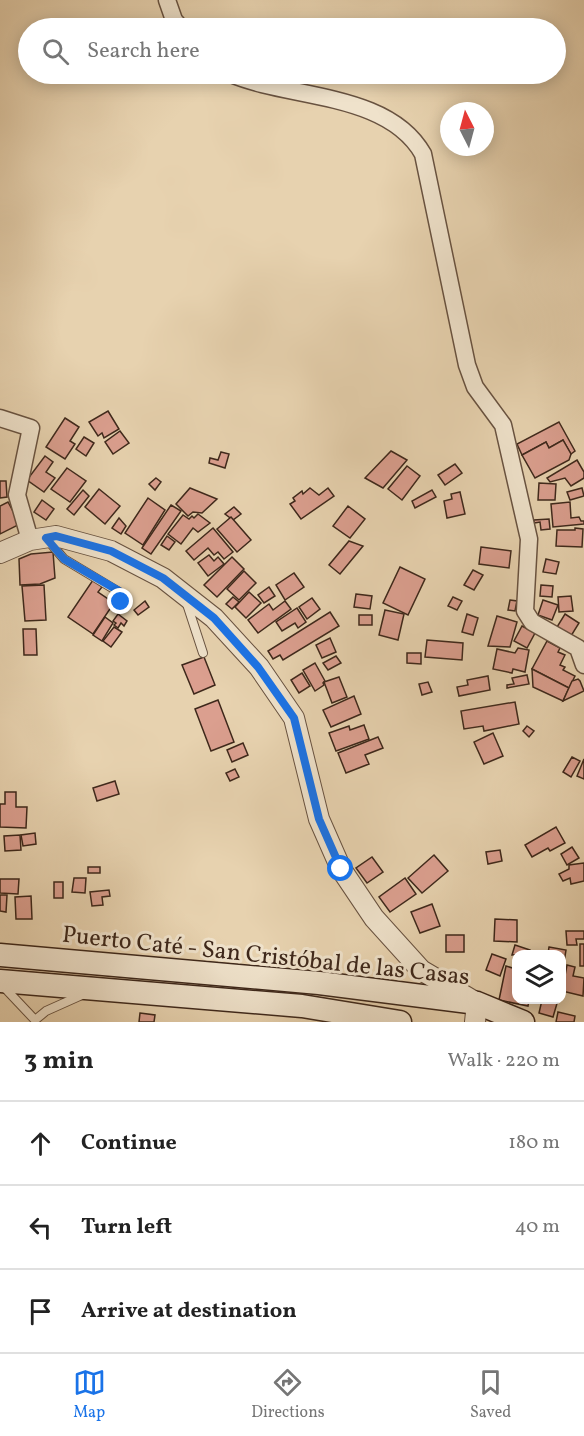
<!DOCTYPE html>
<html lang="en">
<head>
<meta charset="utf-8">
<style>
  body { margin:0; font-family:Vollkorn,serif; background:#f6f6f6; color:#222 }
  .controls { position:absolute; right:18px; bottom:18px; display:grid; overflow:hidden; border-radius:12px; box-shadow:0 3px 15px #0003 }
  .controls button { width:54px; height:54px; display:grid; place-items:center; padding:0; border:0; border-bottom:2px solid #e0e0e0; background:#fff; color:#222; font:30px sans-serif }
  .compass { position:absolute; left:440px; top:102px; width:54px; height:54px; border-radius:50%; background:#fff; box-shadow:0 3px 15px #0003; rotate:354deg }
  .stop { position:absolute; width:18px; height:18px; margin:-14px; border:4px solid #1a73e8; border-radius:50%; background:#fff }
  .stop.end { background:#1a73e8; border-color:#fff; box-shadow:0 2px 6px #0008 }
  .list { margin:0; padding:0; list-style:none }
  h2 { display:flex; justify-content:space-between; align-items:center; height:78px; margin:0; padding:0 24px; font-size:26px }
  h2 small { font-size:20px; font-weight:400; color:#767676 }
  .list li { display:grid; grid-template-columns:39px 1fr auto; gap:18px; align-items:center; box-sizing:border-box; height:84px; padding:0 24px; border-top:2px solid #e0e0e0 }
  .list b { display:block; font-size:22px; white-space:nowrap }
  .list em { font-size:20px; font-style:normal; color:#767676 }
  .icon { flex:none; width:33px; height:33px; fill:none; stroke:currentColor; stroke-width:2; stroke-linecap:round; stroke-linejoin:round }
  .map { position:relative; flex:none; width:584px; height:1022px; overflow:hidden }
  .search { position:absolute; background:#fff; box-shadow:0 3px 15px #0003; left:18px; right:18px; top:18px; height:66px; display:flex; align-items:center; gap:15px; box-sizing:border-box; padding:0 21px; border-radius:33px; color:#767676; font-size:22px }
  .sheet { height:330px; background:#fff }
  nav { display:flex; justify-content:space-around; align-items:center; box-sizing:border-box; height:84px; border-top:2px solid #e0e0e0; background:#fff; font-size:16px; color:#767676 }
  nav a { display:grid; justify-items:center; gap:3px }
  nav .on { color:#1a73e8 }
  .map>svg:first-child { display:block }
</style>
</head>
<body>
<div class="map">
<svg width="584" height="1022" viewBox="0 0 584 1022">
  <rect width="100%" height="100%" fill="#e7d2af"/>
  <filter id="stains"><feTurbulence type="fractalNoise" baseFrequency=".00333" numOctaves="4"/><feColorMatrix values="0 0 0 0 .2 0 0 0 0 .09 0 0 0 0 .02 0 0 0 .5 -.17"/></filter>
  <radialGradient id="worn" r=".72"><stop offset=".6" stop-color="#630" stop-opacity="0"/><stop offset="1" stop-color="#630" stop-opacity=".3"/></radialGradient>
  <g fill="#db9f8f" stroke="#3e281b" stroke-width="1.5">
    <path d="M108,411l11,18 -15,9 -2,-5 -4,3 -9,-14z"/>
    <path d="M65,418l14,9 -9,14 5,3 -10,15 -19,-12z"/>
    <path d="M559,422l16,29 -4,3 -8,-14 -14,8 -3,-6 -24,13 -5,-11z"/>
    <path d="M120,431l9,12 -16,11 -8,-12z"/>
    <path d="M84,437l10,6 -8,13 -10,-7z"/>
    <path d="M563,440l8,14 -2,6 -34,18 -13,-23 24,-13 3,6z"/>
    <path d="M391,451l16,9 -24,28 -18,-10z"/>
    <path d="M221,452l8,2 -4,14 -16,-5 1,-5 8,2z"/>
    <path d="M45,456l8,6 -7,10 9,6 -11,14 -17,-12z"/>
    <path d="M577,460l7,12v6l-13,8 -6,-8 -15,4 -3,-4z"/>
    <path d="M455,464l7,9 -17,12 -7,-10z"/>
    <path d="M407,466l13,10 -18,24 -14,-11z"/>
    <path d="M67,468l19,13 -16,21 -19,-13z"/>
    <path d="M156,478l5,4 -6,8 -6,-6z"/>
    <path d="M0,481h6l1,16 -7,1z"/>
    <path d="M539,483l17,1 -1,16h-17z"/>
    <path d="M190,488l27,11 -15,14 -9,-1 -5,4 -12,-12z"/>
    <path d="M310,488l9,7 9,-7 6,8 -33,23 -11,-15 5,-3 -2,-3 9,-7 1,3z"/>
    <path d="M582,488l2,8 -14,4 -3,-8z"/>
    <path d="M99,489l21,17 -15,18 -20,-17z"/>
    <path d="M83,490l6,6 -15,19 -7,-6z"/>
    <path d="M432,490l4,7 -21,11 -3,-7z"/>
    <path d="M460,492l5,22 -18,4 -3,-17 8,-2 -1,-5z"/>
    <path d="M148,498l17,12 -22,35 -18,-12z"/>
    <path d="M42,500l12,9 -8,11 -12,-8z"/>
    <path d="M8,502l12,22 -20,10v-28z"/>
    <path d="M570,502l1,16 8,-1 2,4h3v3l-31,3 -2,-23z"/>
    <path d="M171,505l10,6 -30,43 -9,-6z"/>
    <path d="M348,506l17,13 -15,19 -17,-12z"/>
    <path d="M234,507l7,7 -8,6 -8,-6z"/>
    <path d="M198,514l12,9 -12,9 -5,-4 -12,16 -13,-10 15,-19 6,4 3,-3 2,2z"/>
    <path d="M231,517l20,23 -14,12 -20,-23z"/>
    <path d="M119,518l7,8 -5,8 -9,-6z"/>
    <path d="M549,519l1,10 -9,1 -1,-8 -6,1v-3z"/>
    <path d="M213,528l20,24 -9,7 -6,-7 -4,3 -6,-7 -14,12 -8,-9z"/>
    <path d="M575,528l8,1 -1,18 -26,-1 1,-16h18z"/>
    <path d="M167,536l8,6 -6,8 -8,-5z"/>
    <path d="M349,541l14,5 -23,28 -11,-9z"/>
    <path d="M481,547l30,4 -2,17 -30,-4z"/>
    <path d="M53,552l2,26 -15,6 -20,1 -1,-26 12,-5z"/>
    <path d="M209,555l5,6 4,-4 6,7 -16,12 -10,-13z"/>
    <path d="M232,557l12,12 -27,28 -13,-12z"/>
    <path d="M546,559l13,3 -3,12 -13,-2z"/>
    <path d="M400,567l25,12 -17,36 -25,-12z"/>
    <path d="M473,570l10,5 -9,15 -10,-5z"/>
    <path d="M244,571l12,12 -17,17 -12,-11z"/>
    <path d="M294,573l10,14 -19,13 -9,-15z"/>
    <path d="M93,580l9,7 -4,5 16,11 -21,31 -25,-17z"/>
    <path d="M44,585l2,35 -21,1 -3,-35z"/>
    <path d="M541,585l12,1 -1,11 -12,-1z"/>
    <path d="M269,587l6,9 -11,7 -6,-8z"/>
    <path d="M249,592l12,11 -15,15 -11,-11z"/>
    <path d="M356,594l16,2 -2,13 -16,-2z"/>
    <path d="M571,596l2,15 -14,1 -1,-15z"/>
    <path d="M233,597l6,5 -7,7 -6,-5z"/>
    <path d="M453,597l9,4 -5,9 -9,-4z"/>
    <path d="M312,598l8,11 -13,10 -8,-12z"/>
    <path d="M510,600l7,1 -2,10 -7,-1z"/>
    <path d="M543,600l15,5 -6,15 -14,-5z"/>
    <path d="M145,601l4,6 -11,8 -4,-5z"/>
    <path d="M285,601l6,8 -33,24 -10,-13 21,-16 4,6z"/>
    <path d="M297,608l9,14 -8,6 -3,-5 -13,8 -6,-9z"/>
    <path d="M385,610l19,4 -6,26 -19,-5z"/>
    <path d="M330,612l9,14 -56,34 -3,-5 -7,4 -5,-8z"/>
    <path d="M118,614l9,7 -3,5 -3,-3 -3,5 -4,-3 2,-2 -3,-2z"/>
    <path d="M467,614l11,4 -5,17 -11,-3z"/>
    <path d="M565,614l14,9 -8,13 -14,-9z"/>
    <rect x="359" y="615" width="13" height="10"/>
    <path d="M497,616l20,6 -7,25 -22,-1z"/>
    <path d="M105,617l8,6 -11,18 -9,-6z"/>
    <path d="M522,626l13,7 -8,15 -13,-7z"/>
    <path d="M114,627l8,5 -11,15 -8,-6z"/>
    <path d="M23,629h13l1,26h-13z"/>
    <path d="M330,638l6,14 -14,6 -6,-13z"/>
    <path d="M427,640l36,3 -1,17 -37,-3z"/>
    <path d="M547,641l13,7 -2,4 7,3 -5,10 5,2 -2,3 12,6 -6,12 -37,-19z"/>
    <path d="M518,648l11,2 -4,22 -12,-3 -1,4 -19,-4 4,-20 18,4z"/>
    <path d="M407,653h14v11l-14,-1z"/>
    <path d="M336,656l5,7 -13,7 -5,-7z"/>
    <path d="M204,657l11,28 -21,9 -12,-29z"/>
    <path d="M315,663l10,18 -2,2 1,2 -9,6 -12,-21z"/>
    <path d="M532,669l37,19 -6,13 -30,-14z"/>
    <path d="M302,673l8,13 -11,7 -8,-13z"/>
    <path d="M527,675l2,9 -22,4v-3l7,-1 -2,-6z"/>
    <path d="M488,676l2,14 -31,6 -2,-9 11,-2 -1,-5z"/>
    <path d="M339,677l8,20 -15,6 -8,-21z"/>
    <path d="M578,679l2,2 4,10 -21,10 9,-20z"/>
    <path d="M428,682l4,10 -10,3 -3,-11z"/>
    <path d="M354,696l7,18 -30,13 -8,-17z"/>
    <path d="M218,700l16,42 -23,9 -16,-42z"/>
    <path d="M515,702l4,22 -35,7 -1,-5 -19,3 -3,-18z"/>
    <path d="M364,725l5,14 -33,12 -7,-18 20,-7 1,4z"/>
    <path d="M527,726l7,5 -5,6 -6,-6z"/>
    <path d="M493,733l10,23 -19,8 -10,-22z"/>
    <path d="M378,737l5,11 -18,7 4,9 -23,9 -8,-20z"/>
    <path d="M243,743l5,12 -16,7 -5,-12z"/>
    <path d="M572,757l8,4 -9,16 -8,-5z"/>
    <path d="M584,759v20l-7,-3z"/>
    <path d="M235,769l4,8 -9,4 -4,-8z"/>
    <path d="M115,781l4,13 -22,7 -4,-13z"/>
    <path d="M5,792h11v15h11l-1,21 -26,-1v-23h5z"/>
    <path d="M556,827l9,16 -15,8 -2,-3 -16,9 -7,-12z"/>
    <path d="M35,833l1,11 -13,2 -2,-11z"/>
    <path d="M20,835l1,15 -16,1 -1,-15z"/>
    <path d="M572,847l7,11 -12,7 -6,-11z"/>
    <path d="M500,850l2,11 -14,3 -2,-12z"/>
    <path d="M434,855l14,16 -26,22 -14,-15z"/>
    <path d="M372,857l11,15 -16,11 -11,-15z"/>
    <path d="M584,863v18l-13,3 -1,-6 -7,3 -4,-7 10,-5v-4z"/>
    <rect x="88" y="867" width="12" height="6"/>
    <path d="M74,878h12l-1,15 -13,-1z"/>
    <path d="M405,878l11,16 -26,18 -11,-15z"/>
    <path d="M0,879h19l-1,15 -18,-1z"/>
    <rect x="54" y="882" width="9" height="16"/>
    <path d="M109,890l1,6 -8,1 1,8 -11,1 -2,-14z"/>
    <path d="M0,895h7l-1,17 -6,-1z"/>
    <path d="M31,896l1,23h-16l-1,-22z"/>
    <path d="M432,904l8,22 -20,7 -9,-21z"/>
    <path d="M495,919l22,1v22l-23,-1z"/>
    <path d="M566,931h18v8h-8l1,6h-10z"/>
    <rect x="446" y="935" width="18" height="17"/>
    <rect x="580" y="944" width="4" height="22"/>
    <path d="M515,945l15,5 -1,4 -17,1z"/>
    <path d="M549,947l17,3 -4,25v-21h-14z"/>
    <path d="M492,954l14,5 -6,17 -14,-6z"/>
    <path d="M567,965l8,2 -2,9 11,2 -1,18 -21,-5z"/>
    <path d="M506,966l10,3v31h13l-1,6 -29,-6z"/>
    <path d="M542,1000h16l-5,17 -14,-4z"/>
    <path d="M558,1012l17,4 -1,6h-18z"/>
    <path d="M140,1013l15,2 -1,7h-15z"/>
  </g>
  <g fill="none" stroke-linecap="round" stroke-linejoin="round">
    <g stroke="#685240" stroke-width="10">
      <g id="service">
        <path d="M46,538l18,21 55,33 2,10 -5,6"/>
        <path d="M186,601l17,52"/>
        <path d="M2,985l33,35 11,-9 38,-17"/>
      </g>
    </g>
    <g stroke="#685240" stroke-width="19">
      <g id="minor">
        <path d="M167,0l7,20 7,8"/>
        <path d="M231,74c59,25 157,18 192,80l44,211 8,22 28,38 26,114 -4,72 7,11 46,26 6,17"/>
        <path d="M0,418l31,10 -14,67 13,45"/>
      </g>
    </g>
    <g stroke="#685240" stroke-width="22">
      <path id="tertiary" d="M0,553l30,-13 26,-4 55,15 52,27 51,40 45,49 35,51 25,101 22,50 33,49 47,52 56,33 -2,19"/>
    </g>
    <g stroke="#3e281b" stroke-width="25">
      <g id="secondary">
        <path d="M0,955l319,28 158,20 46,19"/>
        <path d="M0,981l302,25 98,16"/>
      </g>
    </g>
    <use href="#service" stroke="#efe2cb" stroke-width="8"/>
    <use href="#minor" stroke="#efe2cb" stroke-width="16"/>
    <use href="#tertiary" stroke="#efe2cb" stroke-width="20"/>
    <use href="#secondary" stroke="#efe2cb" stroke-width="22"/>
  </g>
  <g fill="none" stroke-linecap="round" stroke-linejoin="round">
    <path stroke="#1a73e8" stroke-width="8" d="M121,602l-2,-11 -55,-32 -18,-21 10,-2 55,15 52,27 51,40 44,49 36,51 25,101 22,50"/>
  </g>
  <g text-anchor="middle" stroke-width="6" stroke-linejoin="round" paint-order="stroke">
    <g font-size="24" fill="#3e281b" stroke="#efe2cb">
      <text transform="translate(266 955) rotate(6)" y="8">Puerto Caté - San Cristóbal de las Casas</text>
    </g>
  </g>
  <rect width="100%" height="100%" filter="url(#stains)"/>
  <rect width="100%" height="100%" fill="url(#worn)"/>
</svg>
<div class="controls">
<button><svg class="icon" aria-label="layers" viewBox="0 0 24 24"><path d="M12 4l9 5-9 5-9-5zM3 14l9 5 9-5"/></svg></button>
</div>
<svg class="compass" viewBox="-18 -18 36 36"><path d="M0-13l5 13h-10z" fill="#e53935"/><path d="M0 13l5-13h-10z" fill="#767676"/></svg>
<div class="stop" style="left:341px;top:869px"></div>
<div class="stop end" style="left:121px;top:602px"></div>
<div class="search"><svg class="icon" aria-label="search" viewBox="0 0 24 24"><circle cx="10" cy="10" r="6"/><path d="M15 15l6 6"/></svg>Search here</div>
</div>
<section class="sheet">
<h2>3 min<small>Walk · 220 m</small></h2>
<ul class="list">
<li><svg class="icon" aria-label="ahead" viewBox="0 0 24 24"><path d="M12 20V5M6 11l6-6 6 6"/></svg><div><b>Continue</b></div><em>180 m</em></li>
<li><svg class="icon" aria-label="left" viewBox="0 0 24 24"><path d="M17 20v-9H6M10 6l-5 5 5 5"/></svg><div><b>Turn left</b></div><em>40 m</em></li>
<li><svg class="icon" aria-label="arrive" viewBox="0 0 24 24"><path d="M6 21V4h12l-3 4 3 4H6"/></svg><div><b>Arrive at destination</b></div></li>
</ul>
</section>
<nav>
<a class="on"><svg class="icon" aria-label="map" viewBox="0 0 24 24"><path d="M3 6l6-2 6 2 6-2v14l-6 2-6-2-6 2zM9 4v14M15 6v14"/></svg>Map</a>
<a><svg class="icon" aria-label="directions" viewBox="0 0 24 24"><path d="M12 3l9 9-9 9-9-9zM9 14v-3h6M13 9l2 2-2 2"/></svg>Directions</a>
<a><svg class="icon" aria-label="saved" viewBox="0 0 24 24"><path d="M7 4h10v16l-5-4-5 4z"/></svg>Saved</a>
</nav>
</body>
</html>
